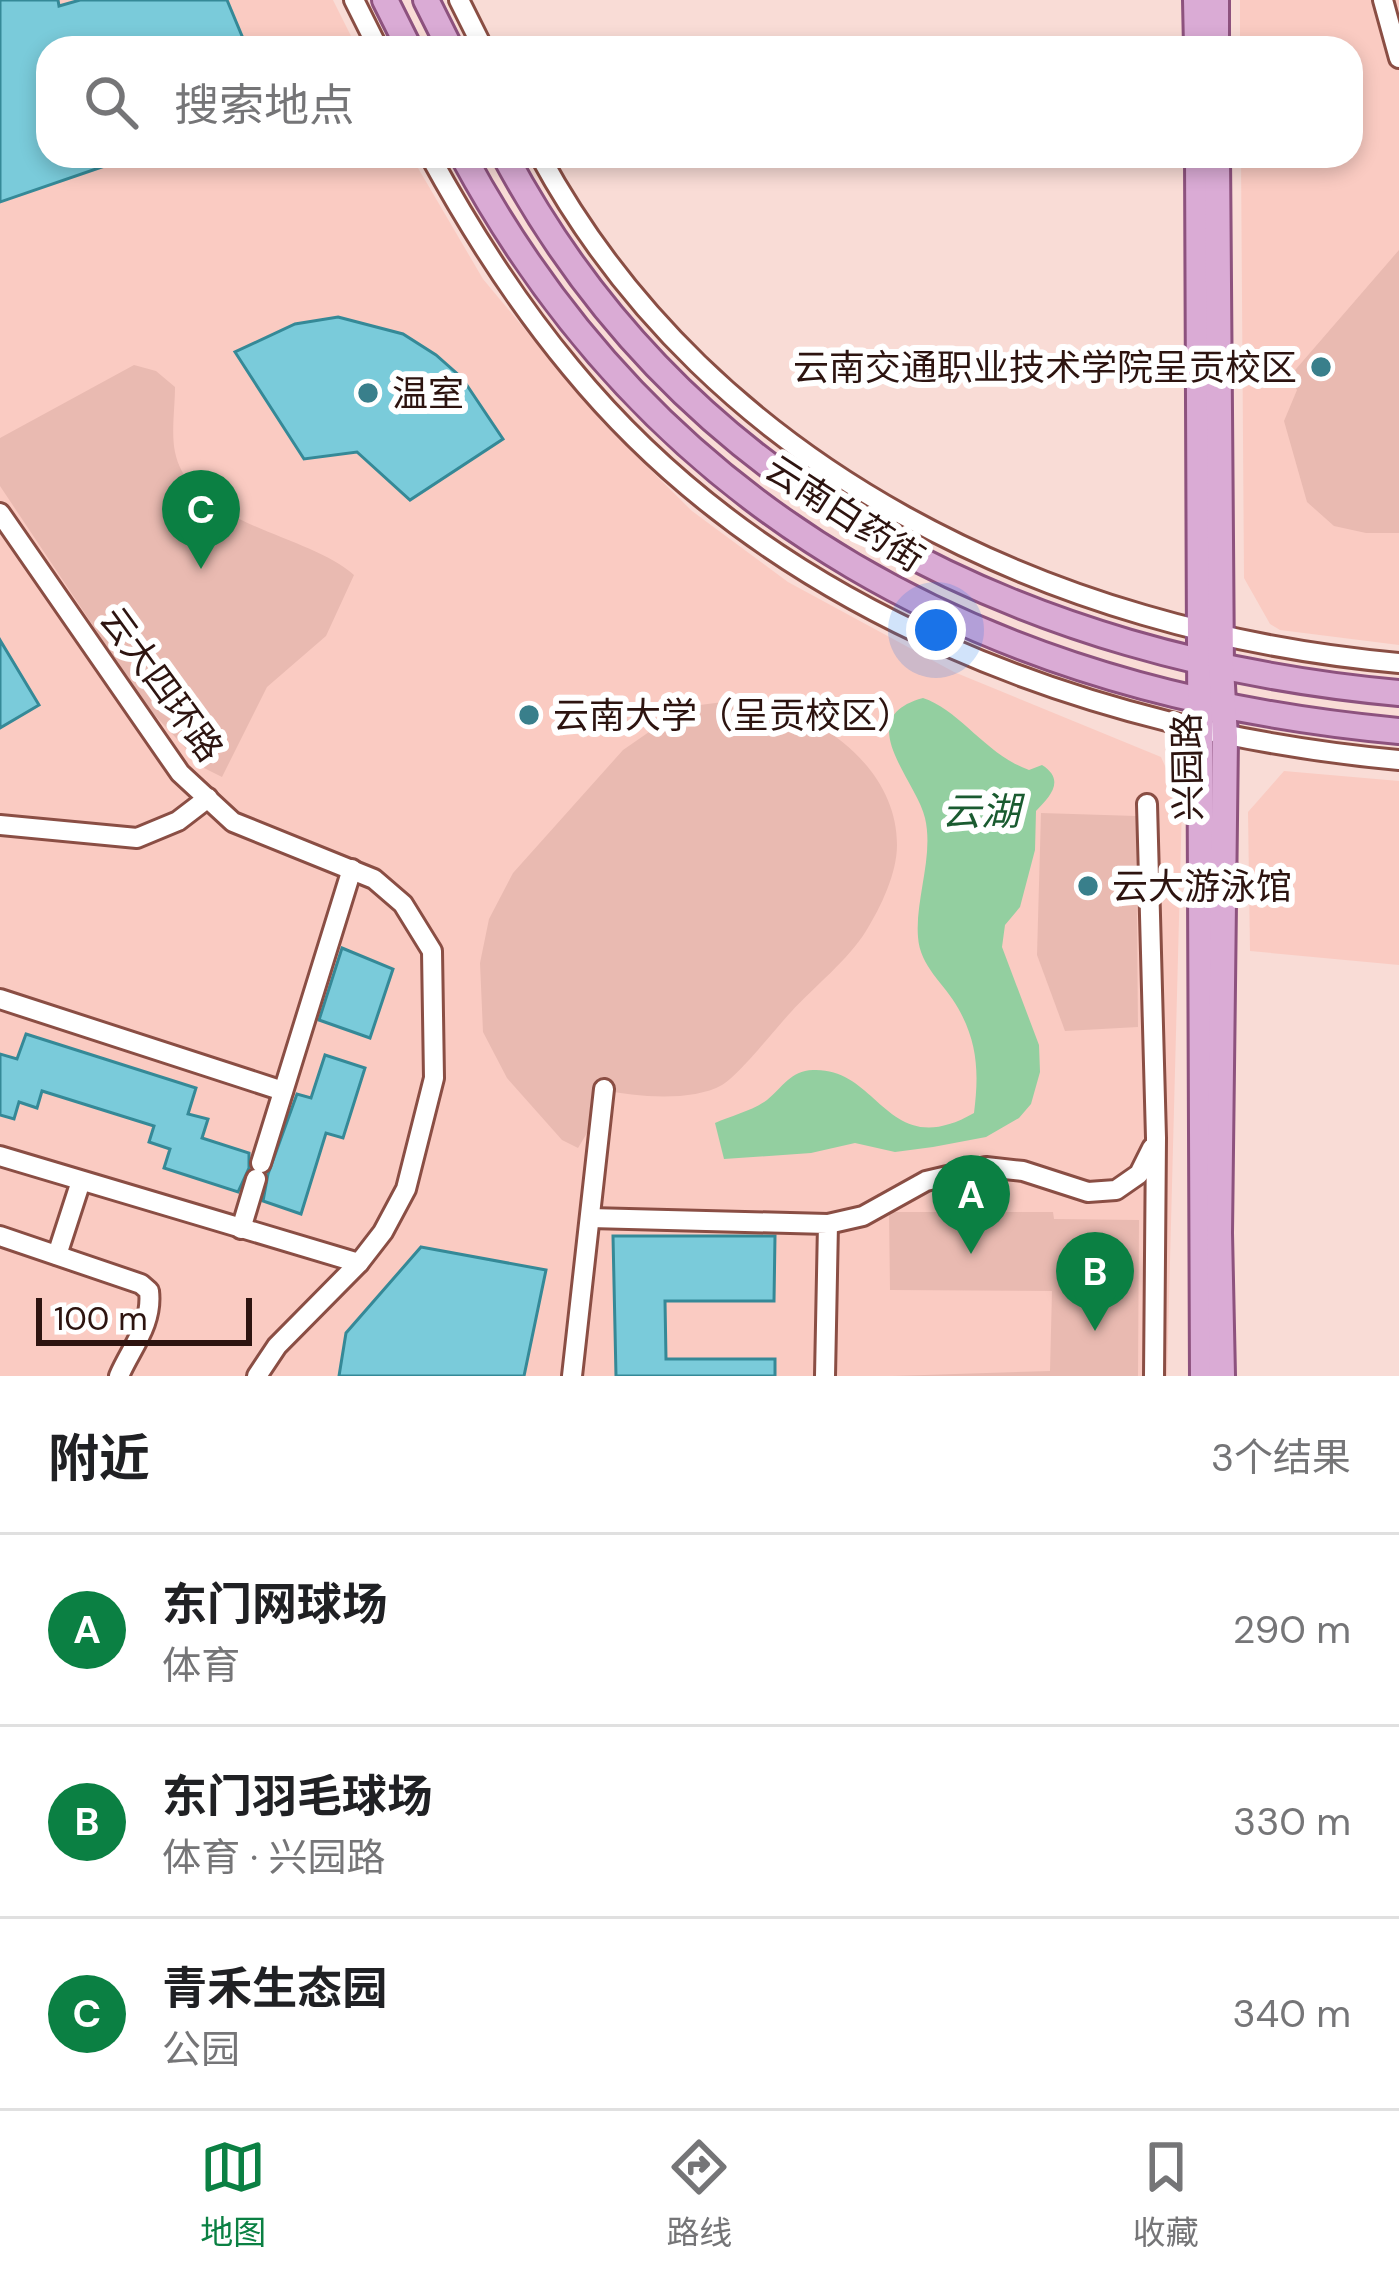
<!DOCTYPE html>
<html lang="zh">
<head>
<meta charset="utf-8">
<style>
  body { margin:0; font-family:"DM Sans","Noto Sans SC",sans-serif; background:#f2f2f2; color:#202124 }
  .scale { position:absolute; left:36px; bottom:30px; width:216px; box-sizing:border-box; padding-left:12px; border:6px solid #2d1410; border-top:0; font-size:33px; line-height:42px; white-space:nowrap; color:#2d1410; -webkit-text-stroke:9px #fff; paint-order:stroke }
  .you { position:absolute; left:936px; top:630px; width:42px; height:42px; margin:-30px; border:9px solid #fff; border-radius:50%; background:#1a73e8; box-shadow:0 0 0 18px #1a73e833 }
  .badge { display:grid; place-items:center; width:78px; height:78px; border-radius:50%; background:#0b8043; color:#fff; font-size:39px; font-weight:700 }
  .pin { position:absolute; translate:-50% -99px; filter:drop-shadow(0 3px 6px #0008) }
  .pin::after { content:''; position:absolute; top:63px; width:42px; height:36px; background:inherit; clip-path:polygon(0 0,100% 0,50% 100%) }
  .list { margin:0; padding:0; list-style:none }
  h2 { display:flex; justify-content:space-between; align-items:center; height:156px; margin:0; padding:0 48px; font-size:51px }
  h2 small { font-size:39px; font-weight:400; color:#757577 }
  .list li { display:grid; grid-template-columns:78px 1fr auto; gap:36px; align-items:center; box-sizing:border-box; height:192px; padding:0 48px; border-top:3px solid #e0e0e0 }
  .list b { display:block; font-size:45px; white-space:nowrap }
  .list p { margin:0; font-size:39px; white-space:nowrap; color:#757577 }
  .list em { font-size:39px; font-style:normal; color:#757577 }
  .icon { flex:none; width:66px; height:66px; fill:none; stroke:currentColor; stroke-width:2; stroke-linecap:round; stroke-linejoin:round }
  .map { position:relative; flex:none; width:1399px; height:1376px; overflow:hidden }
  .search { position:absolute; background:#fff; box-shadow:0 6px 18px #0003; left:36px; right:36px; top:36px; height:132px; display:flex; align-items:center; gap:30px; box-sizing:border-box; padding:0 42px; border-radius:36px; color:#757577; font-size:45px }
  .sheet { height:732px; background:#fff }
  nav { display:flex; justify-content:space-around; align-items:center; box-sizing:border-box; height:168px; border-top:3px solid #e0e0e0; background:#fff; font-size:33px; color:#757577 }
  nav a { display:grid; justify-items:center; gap:6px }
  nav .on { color:#0b8043 }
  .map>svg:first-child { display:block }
</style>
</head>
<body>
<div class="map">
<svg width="1399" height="1376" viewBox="0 0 1399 1376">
  <rect width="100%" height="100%" fill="#f9dcd6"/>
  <g fill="#facbc2">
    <path d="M0,0h333l24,48h-309v108h363l72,123 120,144 89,88 96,71 166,90 207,85 21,47 -15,572h-1167z"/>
    <path d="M1240,0h159v645l-119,-15 -10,-6 -26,-46 -3,-422h110v-108h-111z"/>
    <path d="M1284,771l115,10v184l-149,-14 -2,-139z"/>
  </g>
  <g fill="#e9bab1">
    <path d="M1399,250v283h-33l-32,-7 -27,-24 -23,-81 13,-31 -7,-14z"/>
    <path d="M134,365l22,6 19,16c0,20 -4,46 0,65 15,73 134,82 179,123l-28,61 -59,51 -45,90 -18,-9 -56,-60 -148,-222v-48z"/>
    <path d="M754,698c66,17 143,69 143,147 0,28 -16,62 -31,86 -18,29 -51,55 -75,81 -16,17 -52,63 -69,73 -30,17 -86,12 -118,5l-11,33 -15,25 -16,-8 -55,-62 -24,-46 -3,-69 9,-44 24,-46 110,-123 39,-27 38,-18z"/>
    <path d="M1041,813l95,3 2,211 -73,4 -28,-76z"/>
    <path d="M889,1212h164l1,7 85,1 -1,156h-245l157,-5 2,-80 -162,-1z"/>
  </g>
  <path fill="#93cfa0" d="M923,698c37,12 63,57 106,72l13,-5c24,15 8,32 -6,46l-1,39 -15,57 -15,18 -3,22 37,98 1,27 -9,32 -12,14 -33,19 -53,10 -38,5 -40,-9 -44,10 -87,6 -9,-36c16,-7 37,-12 52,-23 16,-13 23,-29 46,-30 67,-3 74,93 161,43 5,-39 4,-70 -16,-105 -14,-25 -38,-41 -40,-71 -3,-38 16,-81 7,-119 -9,-39 -75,-100 -2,-120z"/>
  <g fill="#7acbda" stroke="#358997" stroke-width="3">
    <path d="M0,0h58l1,6 21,-6h147l20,48h-199v108l80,2 -128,44z"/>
    <path d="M338,317l65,17 33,21 26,23 41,61 -93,61 -53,-48 -53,7 -69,-107 60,-28z"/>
    <path d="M0,640l39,65 -39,23z"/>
    <path d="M342,948l51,21 -23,69 -51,-18z"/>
    <path d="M26,1034l170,54 -8,26 20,5 -6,19 47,15v15l-11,24 -74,-24 6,-19 -21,-7 5,-16 -112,-35 -5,17 -18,-6 -5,17 -14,-4v-61l17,5z"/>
    <path d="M325,1055l40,13 -22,70 -17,-5 -25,81 -38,-13 5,-27 29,-80 14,4z"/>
    <path d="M613,1236h162l-1,65h-109l1,58h109v17h-159z"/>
    <path d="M421,1247l125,23 -22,106h-185l7,-43z"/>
  </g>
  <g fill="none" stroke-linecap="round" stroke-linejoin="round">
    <g stroke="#8a4e44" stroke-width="24">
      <g id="minor">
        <path d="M354,0l24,48"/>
        <path d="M459,0l24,48"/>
        <path d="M1383,0l16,58"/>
        <path d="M430,156c41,75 86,146 141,212 201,245 521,364 828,392"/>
        <path d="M540,156c171,315 515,476 859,507"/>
        <path d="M0,513l180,260 53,49 141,57 29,25 29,47 2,127 -28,111 -23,43 -24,31 -82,83 -20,30"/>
        <path d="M1147,804l9,334 -2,238"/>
        <path d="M0,825l137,13 41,-17 30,-23"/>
        <path d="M0,999l283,92"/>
        <path d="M0,1156l359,107"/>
        <path d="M261,1163l91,-294"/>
        <path d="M590,1218l238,6 -3,152"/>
        <path d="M828,1224l35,-8 63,-35 60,-14 37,4 65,21 28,-2 23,-16 13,-26"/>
        <path d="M241,1229l15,-50"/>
        <path d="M0,1236l141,48 8,7c4,33 -18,57 -30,85"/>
        <path d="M57,1255l24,-74"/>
        <path d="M572,1376l32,-287"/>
      </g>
    </g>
    <g stroke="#8d527e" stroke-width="30">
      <g id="major">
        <path d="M385,0l24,48"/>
        <path d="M426,0l24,48"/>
        <path d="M1196,0l1,48"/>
        <path d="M1216,0v48"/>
        <path d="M463,156c196,364 533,538 936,575"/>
        <path d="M505,156c181,339 523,503 894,537"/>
        <path d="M1198,156l5,1220"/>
        <path d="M1217,156l4,512 4,69 -6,496 3,143"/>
      </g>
    </g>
    <use href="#minor" stroke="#fff" stroke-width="18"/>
    <use href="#major" stroke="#daabd5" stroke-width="24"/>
  </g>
  <g fill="#397f8b" stroke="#fff" stroke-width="4.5">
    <circle cx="1321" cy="367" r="12"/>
    <circle cx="368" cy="393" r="12"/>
    <circle cx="529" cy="715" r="12"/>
    <circle cx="1088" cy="886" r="12"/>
  </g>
  <g text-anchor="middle" stroke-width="12" stroke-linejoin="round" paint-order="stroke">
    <g font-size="36" fill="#2d1410" stroke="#fff" text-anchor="start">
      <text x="1297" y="380" text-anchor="end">云南交通职业技术学院呈贡校区</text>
      <text x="392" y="406">温室</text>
      <text x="553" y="728">云南大学（呈贡校区）</text>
      <text x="1112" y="899">云大游泳馆</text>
    </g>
    <g font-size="36" fill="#2d1410" stroke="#fff">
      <text transform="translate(845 513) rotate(33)" y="13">云南白药街</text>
      <text transform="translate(162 684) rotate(54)" y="13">云大四环路</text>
      <text transform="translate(1187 767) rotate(-91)" y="13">兴园路</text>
    </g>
    <g font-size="39" font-style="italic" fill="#1a5b30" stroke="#fff">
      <text x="981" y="825">云湖</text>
    </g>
  </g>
</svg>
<div class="scale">100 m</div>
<div class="you"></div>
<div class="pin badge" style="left:971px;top:1254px">A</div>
<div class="pin badge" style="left:1095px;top:1331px">B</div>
<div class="pin badge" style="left:201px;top:569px">C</div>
<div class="search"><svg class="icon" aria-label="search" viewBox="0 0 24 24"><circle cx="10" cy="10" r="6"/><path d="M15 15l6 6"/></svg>搜索地点</div>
</div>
<section class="sheet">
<h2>附近<small>3个结果</small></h2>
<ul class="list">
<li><span class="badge">A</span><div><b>东门网球场</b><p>体育</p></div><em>290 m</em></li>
<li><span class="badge">B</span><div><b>东门羽毛球场</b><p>体育 · 兴园路</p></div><em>330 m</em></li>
<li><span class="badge">C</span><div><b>青禾生态园</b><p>公园</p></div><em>340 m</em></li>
</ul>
</section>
<nav>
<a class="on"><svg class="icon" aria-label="map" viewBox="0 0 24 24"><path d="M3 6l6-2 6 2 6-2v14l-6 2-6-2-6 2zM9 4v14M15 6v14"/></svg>地图</a>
<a><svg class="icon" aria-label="directions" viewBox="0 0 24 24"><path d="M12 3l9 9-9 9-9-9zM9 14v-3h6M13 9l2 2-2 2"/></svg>路线</a>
<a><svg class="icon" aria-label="saved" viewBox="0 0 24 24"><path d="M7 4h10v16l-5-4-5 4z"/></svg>收藏</a>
</nav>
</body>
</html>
